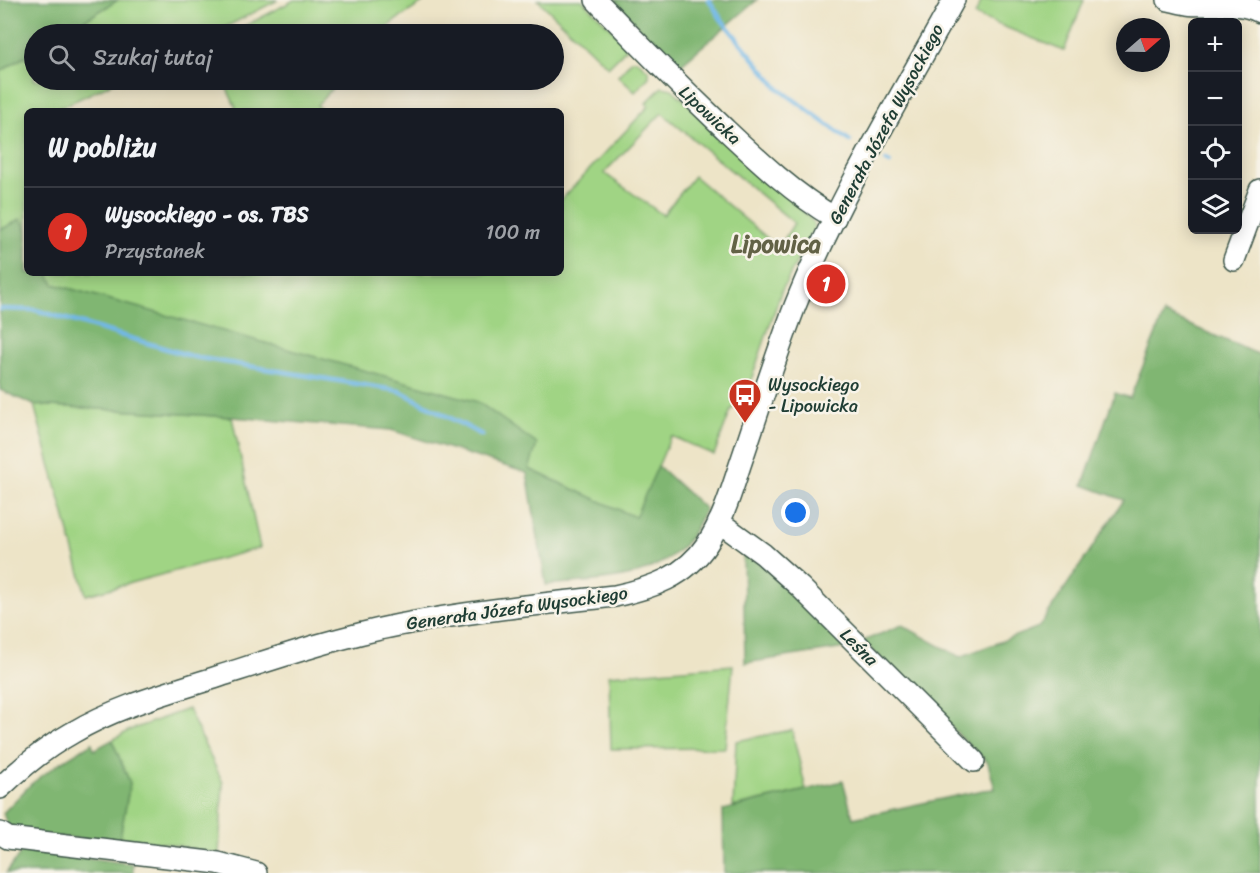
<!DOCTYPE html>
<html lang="pl">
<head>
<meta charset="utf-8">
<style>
  body { margin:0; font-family:Sriracha,sans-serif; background:#242831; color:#f1f3f6 }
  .controls { position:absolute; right:18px; top:18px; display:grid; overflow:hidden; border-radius:9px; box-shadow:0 3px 15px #0003 }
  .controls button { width:54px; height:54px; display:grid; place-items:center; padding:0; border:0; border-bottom:2px solid #363941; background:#171b24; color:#f1f3f6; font:30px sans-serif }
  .compass { position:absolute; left:1116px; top:18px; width:54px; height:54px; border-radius:50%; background:#171b24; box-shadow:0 3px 15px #0003; rotate:70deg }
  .you { position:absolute; left:796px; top:513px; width:21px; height:21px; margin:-15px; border:4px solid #fff; border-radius:50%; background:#1a73e8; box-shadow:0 0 0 9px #1a73e833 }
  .badge { display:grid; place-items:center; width:39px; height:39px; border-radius:50%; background:#d93025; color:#fff; font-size:20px; font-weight:700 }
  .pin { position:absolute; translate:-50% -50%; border:3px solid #fff; box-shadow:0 2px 6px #0006 }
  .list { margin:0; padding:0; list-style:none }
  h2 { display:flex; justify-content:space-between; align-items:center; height:78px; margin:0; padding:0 24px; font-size:26px }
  h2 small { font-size:20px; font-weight:400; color:#9ea1a6 }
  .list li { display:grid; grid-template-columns:39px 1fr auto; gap:18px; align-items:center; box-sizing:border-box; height:90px; padding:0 24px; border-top:2px solid #363941 }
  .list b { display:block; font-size:22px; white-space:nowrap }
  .list p { margin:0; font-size:20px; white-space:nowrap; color:#9ea1a6 }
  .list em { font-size:20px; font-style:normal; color:#9ea1a6 }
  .icon { flex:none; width:33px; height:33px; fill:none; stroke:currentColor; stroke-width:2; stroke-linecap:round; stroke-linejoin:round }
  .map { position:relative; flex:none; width:1260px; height:873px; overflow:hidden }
  .search { position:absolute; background:#171b24; box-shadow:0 3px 15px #0003; left:24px; top:24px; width:540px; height:66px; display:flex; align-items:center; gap:15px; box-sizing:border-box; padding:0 21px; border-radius:33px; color:#9ea1a6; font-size:22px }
  .panel { position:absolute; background:#171b24; box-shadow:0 3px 15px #0003; left:24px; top:108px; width:540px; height:168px; border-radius:9px }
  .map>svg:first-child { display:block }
</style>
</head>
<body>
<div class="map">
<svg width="1260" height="873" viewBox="0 0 1260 873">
  <rect width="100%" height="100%" fill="#f7f3e8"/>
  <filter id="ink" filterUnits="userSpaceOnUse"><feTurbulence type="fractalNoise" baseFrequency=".0167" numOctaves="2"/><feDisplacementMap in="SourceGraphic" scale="12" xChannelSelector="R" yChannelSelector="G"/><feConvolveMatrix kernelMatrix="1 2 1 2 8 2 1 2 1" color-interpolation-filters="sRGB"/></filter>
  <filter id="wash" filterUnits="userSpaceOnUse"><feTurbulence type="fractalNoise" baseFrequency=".008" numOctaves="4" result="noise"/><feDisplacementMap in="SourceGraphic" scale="24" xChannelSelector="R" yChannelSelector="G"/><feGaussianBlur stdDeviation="1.35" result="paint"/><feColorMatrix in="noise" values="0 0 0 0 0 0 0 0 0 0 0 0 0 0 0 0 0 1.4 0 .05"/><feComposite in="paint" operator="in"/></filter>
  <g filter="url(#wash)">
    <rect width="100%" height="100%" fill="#ede4c7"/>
    <g fill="#a0d484" stroke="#60885c" stroke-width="1.5" fill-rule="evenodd">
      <path d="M118,0h160l-66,34h-150z"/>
      <path d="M294,0h133l-34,22 -11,12h-152z"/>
      <path d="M538,0h44l41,40 3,9 -18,18z"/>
      <path d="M982,0h102l-20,51 -89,-36z"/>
      <path d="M34,51v29h85l-66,31h-26v162h534v-73l88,-94 -3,-3 16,-16 10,2 135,126 6,7 1,6 -33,64 -36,106 -14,12 -17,45 -43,-19 -35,82 -107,-49 -112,-61 -417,-95v-241zM662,113l132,110 -15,25 -85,-72 -31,39 -59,-42z"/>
      <path d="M632,60h5l12,11v6l-14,15 -17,-16z"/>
      <path d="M223,80h117l-23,25 6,6h-92l5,-3z"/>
      <path d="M34,405l198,12 28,131 -174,47z"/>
      <path d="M733,665l-8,83 -114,1 -2,-74z"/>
      <path d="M188,709l35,74 -4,71 -50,-10 -49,-7 10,-54 -18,-43 18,-10z"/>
      <path d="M792,730l14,60 -73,17 3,-66z"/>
    </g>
    <g fill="#80b672" stroke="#507a53" stroke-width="1.5">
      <path d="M0,0h118l-56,34h-28v17l-34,21z"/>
      <path d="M615,0h142l-79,67 -22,-19z"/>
      <path d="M21,219l6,12v42h21l6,11 424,118 59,42 -8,25 106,48 23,-51 47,43c-6,11 -12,28 -22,37 -37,37 -87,34 -137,39l-19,-112 -136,-43 -159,-13 -198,-12 -34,-15v-160z"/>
      <path d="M1164,314l96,41v518h-536l-1,-63 120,-29 10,37 130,-28 12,-1 -7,-26 -125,-122 39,-16 58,32 79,-30 85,-127 -41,-15 32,-92 15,5z"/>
      <path d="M743,553l15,8 88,87 -101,15z"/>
      <path d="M112,740l18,43 -11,60 -109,-11 -7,-19 28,-29 27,-20 34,-21 2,7z"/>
      <path d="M23,850l110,14v9h-127z"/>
    </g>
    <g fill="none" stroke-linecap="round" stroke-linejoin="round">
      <g stroke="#71b8e8" stroke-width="4.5">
        <path d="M709,0l12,19 57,69 72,53"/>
        <path d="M886,161l4,2"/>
        <path d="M0,309l36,1 158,47 206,34 82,44"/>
      </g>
    </g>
  </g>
  <g filter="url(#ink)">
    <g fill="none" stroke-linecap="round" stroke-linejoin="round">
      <g stroke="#3e564a" stroke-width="24">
        <g id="minor">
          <path d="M596,0c42,44 85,87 129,129 34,32 69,65 110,89"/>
          <path d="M1168,0c6,1 13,3 19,4 24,3 51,-4 73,8"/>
          <path d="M1234,260l26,-70"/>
          <path d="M719,522l44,32 37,33 174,174"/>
          <path d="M0,788c22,-21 45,-40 72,-55 45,-27 99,-41 148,-57 59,-19 118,-39 179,-51 71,-14 144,-21 216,-29 37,-8 70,-19 92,-52 16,-24 24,-52 33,-79 18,-53 35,-107 55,-159 42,-106 104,-206 159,-306"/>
          <path d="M0,833l8,5 210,25 38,10"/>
        </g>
      </g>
      <use href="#minor" stroke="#fff" stroke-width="21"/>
    </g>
  </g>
  <defs>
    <g id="bus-pin" transform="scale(1.725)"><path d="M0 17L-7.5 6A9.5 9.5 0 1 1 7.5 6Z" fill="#c8321e" stroke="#f7f3e8"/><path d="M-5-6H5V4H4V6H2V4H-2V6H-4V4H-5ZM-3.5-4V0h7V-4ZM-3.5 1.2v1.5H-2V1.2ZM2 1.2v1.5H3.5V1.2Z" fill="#fff"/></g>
  </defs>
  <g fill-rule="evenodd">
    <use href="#bus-pin" x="745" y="395"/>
  </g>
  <g text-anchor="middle" stroke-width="5" stroke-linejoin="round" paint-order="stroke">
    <g font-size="18" fill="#1f3d34" stroke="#f7f3e8">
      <text transform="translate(710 115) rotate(43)" y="6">Lipowicka</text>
      <text transform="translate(886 124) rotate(-62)" y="6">Generała Józefa Wysockiego</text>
      <text transform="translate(517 608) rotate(-8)" y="6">Generała Józefa Wysockiego</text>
      <text transform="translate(859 647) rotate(45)" y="6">Leśna</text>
    </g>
    <g font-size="18" fill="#1f3d34" stroke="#f7f3e8" text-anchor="start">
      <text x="768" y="391">Wysockiego<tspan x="768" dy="21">- Lipowicka</tspan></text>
    </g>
    <g font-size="24" font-weight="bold" fill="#626246" stroke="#f7f3e8">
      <text x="776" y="252">Lipowica</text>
    </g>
  </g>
</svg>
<div class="controls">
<button>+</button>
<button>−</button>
<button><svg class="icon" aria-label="locate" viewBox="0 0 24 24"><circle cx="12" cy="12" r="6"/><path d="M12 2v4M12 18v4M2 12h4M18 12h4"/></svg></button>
<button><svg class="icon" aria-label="layers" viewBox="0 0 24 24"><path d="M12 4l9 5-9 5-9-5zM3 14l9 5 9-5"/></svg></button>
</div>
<svg class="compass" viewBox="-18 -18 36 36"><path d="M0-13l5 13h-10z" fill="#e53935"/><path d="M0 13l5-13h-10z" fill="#9ea1a6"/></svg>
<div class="you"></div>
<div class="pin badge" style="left:826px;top:284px">1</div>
<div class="search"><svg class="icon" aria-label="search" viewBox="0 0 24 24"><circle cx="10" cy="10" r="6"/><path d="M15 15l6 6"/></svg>Szukaj tutaj</div>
<section class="panel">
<h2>W pobliżu<small></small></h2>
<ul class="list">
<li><span class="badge">1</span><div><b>Wysockiego - os. TBS</b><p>Przystanek</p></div><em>100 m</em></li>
</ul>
</section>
</div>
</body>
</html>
